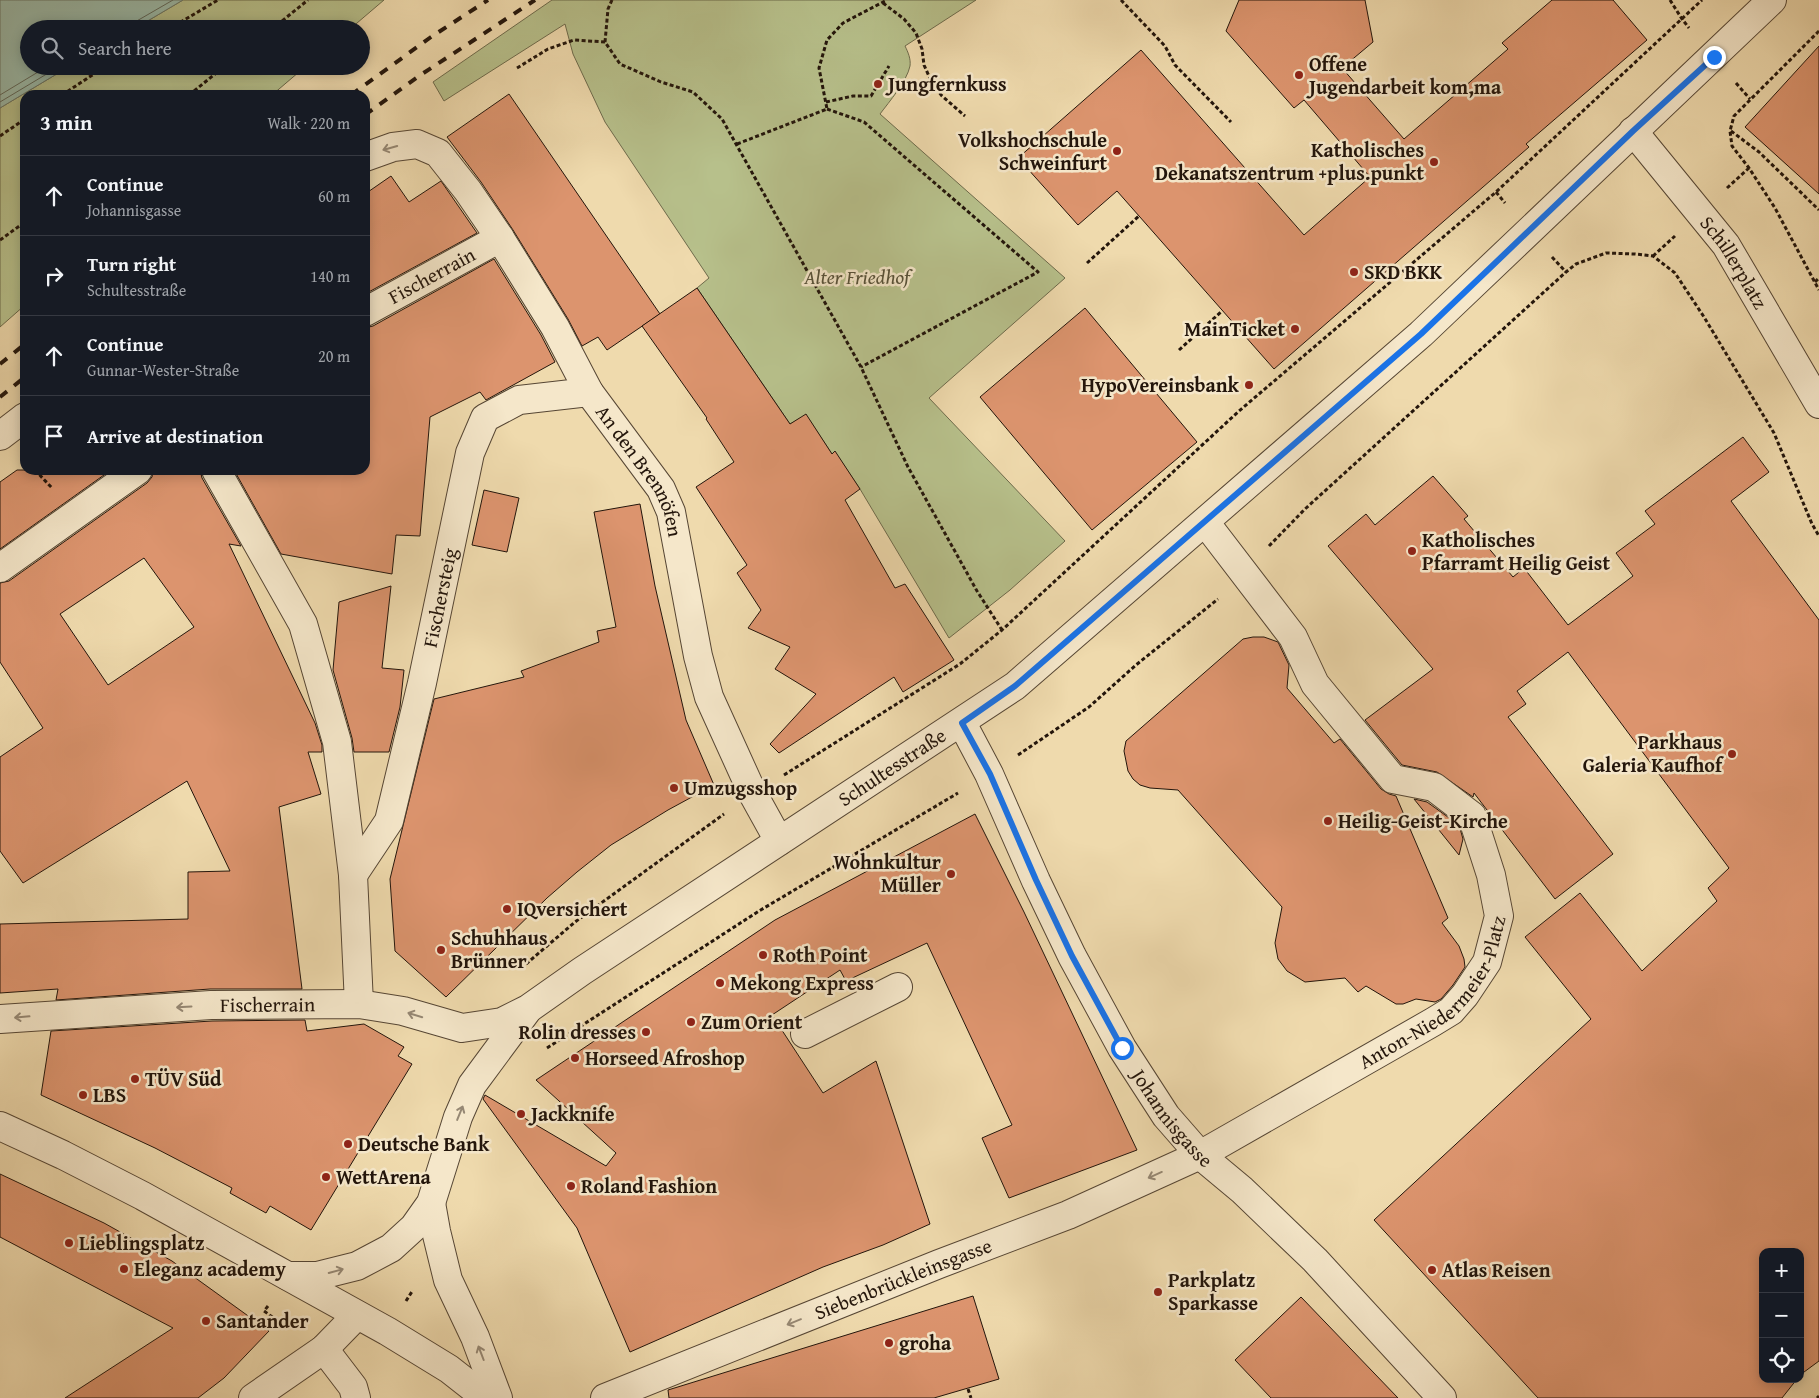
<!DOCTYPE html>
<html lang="en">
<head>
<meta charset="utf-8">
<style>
  body { margin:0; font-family:"Gentium Book Plus",serif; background:#242831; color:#f1f3f6 }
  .controls { position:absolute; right:15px; bottom:15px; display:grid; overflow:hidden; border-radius:10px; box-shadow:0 2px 12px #0003 }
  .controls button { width:45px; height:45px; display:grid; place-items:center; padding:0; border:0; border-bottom:1px solid #363941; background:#171b24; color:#f1f3f6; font:25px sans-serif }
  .stop { position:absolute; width:15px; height:15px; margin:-11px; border:4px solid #1a73e8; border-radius:50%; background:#fff }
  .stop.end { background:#1a73e8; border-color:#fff; box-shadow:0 1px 5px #0008 }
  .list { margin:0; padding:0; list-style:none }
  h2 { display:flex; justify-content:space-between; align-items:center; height:65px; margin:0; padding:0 20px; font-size:21px }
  h2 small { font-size:16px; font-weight:400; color:#9ea1a6 }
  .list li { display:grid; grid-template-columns:32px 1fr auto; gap:15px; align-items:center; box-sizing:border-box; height:80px; padding:0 20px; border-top:1px solid #363941 }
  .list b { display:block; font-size:19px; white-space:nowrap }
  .list p { margin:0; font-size:16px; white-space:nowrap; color:#9ea1a6 }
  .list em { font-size:16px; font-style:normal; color:#9ea1a6 }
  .icon { flex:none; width:28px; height:28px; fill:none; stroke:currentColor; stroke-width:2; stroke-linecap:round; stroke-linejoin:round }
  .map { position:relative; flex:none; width:1819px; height:1398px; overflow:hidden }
  .search { position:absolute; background:#171b24; box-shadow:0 2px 12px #0003; left:20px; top:20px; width:350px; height:55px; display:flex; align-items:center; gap:12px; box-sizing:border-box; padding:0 18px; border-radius:28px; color:#9ea1a6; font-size:19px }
  .panel { position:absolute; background:#171b24; box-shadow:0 2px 12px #0003; left:20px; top:90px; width:350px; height:385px; border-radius:15px }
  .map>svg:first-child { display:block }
</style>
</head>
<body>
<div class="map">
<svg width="1819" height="1398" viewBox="0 0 1819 1398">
  <rect width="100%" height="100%" fill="#efdaad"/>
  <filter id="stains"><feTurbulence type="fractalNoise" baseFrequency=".004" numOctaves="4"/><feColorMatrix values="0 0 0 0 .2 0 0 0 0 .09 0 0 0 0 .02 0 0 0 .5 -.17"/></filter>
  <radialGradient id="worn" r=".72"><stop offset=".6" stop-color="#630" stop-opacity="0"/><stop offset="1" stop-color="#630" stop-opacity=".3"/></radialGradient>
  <g fill="#b7c08b" stroke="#6d6a4b">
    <path d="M183,0h201l-34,29h-216z"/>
    <path d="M552,0h424l-71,46c3,6 6,13 5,20 -3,15 -21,36 -30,48l185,164 -136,120 136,143 -55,49 -61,48 -89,-149 -25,-37 -3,2 -26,-39 -16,9 -93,-136 12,-10 -104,-156 -32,-68 -8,-30 -121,77 -11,-19z"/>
    <path d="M70,66h236l-34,29h-247v210l-25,22v-219z"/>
  </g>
  <path fill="#9abbab" stroke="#6a796b" d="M0,0h183l-49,29h-105v37h41l-70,42z"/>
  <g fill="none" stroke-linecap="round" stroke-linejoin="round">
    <g stroke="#5e685b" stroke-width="1">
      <path d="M132,29l3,-7 38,-22"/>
      <path d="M0,95l48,-29"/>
      <path d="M0,102l60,-36"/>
    </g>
  </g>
  <g fill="#dc946e" stroke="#23150b" fill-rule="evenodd">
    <path d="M1239,0h126l8,42 -31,26 62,71 104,-90 -6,-6 50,-43h61l34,40 -121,104 3,3 -255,222 -157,-178 -39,34 -60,-67 123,-108 163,185 66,-58 -66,-77 -10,8 -68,-77z"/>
    <path d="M1819,46v148l-74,-67z"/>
    <path d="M509,94l151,220 -53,36 -9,-13 -16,9 -14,-27 -55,-89 -32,-48 -34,-45z"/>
    <path d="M391,176l18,26 32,-21 36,52 -112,61v-100z"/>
    <path d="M494,259l47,76 14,27 -69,38 -6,-8 -50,25 -10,119 -24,-1 -4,39 -111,-20 -47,-84h131v-142l8,-2z"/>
    <path d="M697,288l93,136 16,-10 26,40 3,-3 25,38 -15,11 50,88 10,-4 49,76 -51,32 -9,-15 -115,76 -9,-9 46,-50 -41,-25 15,-22 -42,-19 13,-18 -24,-37 10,-8 -51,-78 38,-25 -28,-43 1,-1 -65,-92z"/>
    <path d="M1085,308l112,134 -105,88 -112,-133z"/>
    <path d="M1743,437l26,35 -38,29 88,119v741l-19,14v-123h-37v127h34l-15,19h-244l-164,-178 217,-201 -66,-82 55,-44 62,78 75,-70 -9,-13 21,-20 -161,-216 -51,39 9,13 -18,13 105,137 -58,45 -81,-106 -1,4 -36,-25 -35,-7 -37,-45 68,-51 -105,-123 38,-32 9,11 58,-49 35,40 -4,3 49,58 11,-9 44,57 65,-49 -17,-23 39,-29 -10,-13z"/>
    <path d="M17,470h94l-111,79v-67z"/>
    <path d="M153,470h47l2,8 39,68 -12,-2 86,179 7,22v7h-14l13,42 -42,13 23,182h-92l-154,11 2,-11 -58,4v-69l188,-5v-47l42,-1 -43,-90 -164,102 -23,-32v-94l43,-29 -43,-66v-79l9,-2 138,-98 5,-6zM144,558l50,69 -86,58 -48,-71z"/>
    <path d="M484,490l35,8 -12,54 -35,-7z"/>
    <path d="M640,504l15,82 31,134 28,65 -46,25 -57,35 -34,27 -30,26 -101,99 -51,-46 -5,-72 44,-180 90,-22 -3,-6 78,-29 -2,-11 19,-4 -22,-115z"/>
    <path d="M391,586l-9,82 22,2 -4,37 -11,45h-35l-2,-14 -19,-68 6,-68z"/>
    <path d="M1253,637h11l14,5 11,23 -2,23 47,55 6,-4 41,50 8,5 7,2 52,122 -6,5 17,23 5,13 1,8 -12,18 -12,14 -6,3 -19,-3 -13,5h-7l-30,-18 -8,6 -13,-14 -40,4 -18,-11 -9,-12 -3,-16 7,-36 -104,-117 -28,-2 -10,-3 -7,-6 -5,-8 -4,-20 2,-10 117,-102z"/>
    <path d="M1414,799l13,3 32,23 4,14 -4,16z"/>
    <path d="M975,814l49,98 113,238 -128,48 -27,-60 30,-13 -85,-182 -81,38 -6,-11 -68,45 51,78 53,-32 54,163 -47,21 -60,22 -193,85 -53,-124 -94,-129 2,-4 121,71 10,-13 -80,-73 239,-160z"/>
    <path d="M305,1020l2,11 57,-7 40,23 -6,9 14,8 -101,166 -41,-24 -4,7 -36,-20 2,-5 -77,-40 -114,-53 10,-64 161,-10z"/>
    <path d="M0,1174l104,49 68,38 97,70 -45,47 -26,20h-133l108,-70 -173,-91z"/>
    <path d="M973,1296l26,83 -65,19h-265l-1,-8z"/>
    <path d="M1301,1297l97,101h-127l-36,-38z"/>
  </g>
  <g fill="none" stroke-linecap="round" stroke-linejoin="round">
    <g stroke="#564634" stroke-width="30">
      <g id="minor">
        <path id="s1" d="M1633,131l93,114 93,159"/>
        <path id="s2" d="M365,157l28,-10 24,-3 21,9 30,38 32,47 55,89 34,65 72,97 10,23 27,144 11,41 44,97 26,47"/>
        <path id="s3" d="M365,312l135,-74"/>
        <path d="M0,436l25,-19"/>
        <path d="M216,470l87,154 34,118 16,133 6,129"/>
        <path d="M0,568l138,-98"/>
        <path id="s4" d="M962,723l27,51 47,107 36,75 50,92 44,68 34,39 42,35 73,70 127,138"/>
        <path id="s5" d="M353,875l36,-54 33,-138 48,-230 15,-35 34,-18 70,-8"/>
        <path id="s6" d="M0,1019l211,-14 148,-1 44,7 59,17 40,-6 26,-13 54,-38 433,-285 406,-352 351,-334"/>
        <path d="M805,1034l93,-47"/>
        <path d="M0,1126l63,29 80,41 244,135 62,38 37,29"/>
        <path d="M431,1203l5,28 12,49 27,57 23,61"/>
        <path d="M288,1276h29l40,-10 34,-18 23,-21 17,-24 27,-86 14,-32 54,-73"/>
        <path d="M324,1349l29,38 3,11"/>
        <path d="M253,1398l71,-49 33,-34"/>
        <path id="s7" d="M605,1398l334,-134 129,-49 132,-60 233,-133 18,-11 14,-16 22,-33 12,-46 -8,-41 -19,-59 -38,-29 -41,-8 -78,-95 -22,-47 -88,-115"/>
      </g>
    </g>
    <g stroke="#23150b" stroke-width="3" stroke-dasharray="4 2.5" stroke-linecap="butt">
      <path d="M612,0l-4,9 -3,33 15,22 41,18 32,10 29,27 139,248 47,100 69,124 25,39"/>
      <path d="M1121,0l44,46 10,19 56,57"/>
      <path d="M1670,0l12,19 7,9"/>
      <path d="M883,3l21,16 12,14 6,16 2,16 9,20 9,11 23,20"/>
      <path d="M169,29l49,-29"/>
      <path d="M272,29l36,-29"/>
      <path d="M1819,31l-85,85 -4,15 2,15 17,22 26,40 44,82"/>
      <path d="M517,68l31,-19 26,-9 31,2"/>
      <path d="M1736,83l14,16"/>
      <path d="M62,95l44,-29"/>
      <path d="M189,95l36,-29"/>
      <path d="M826,102l27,-6h18l18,-30"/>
      <path d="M827,109l37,13 174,150 -177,95"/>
      <path d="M1731,131l28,21 60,58"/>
      <path d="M0,136l25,-17"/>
      <path d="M737,144l90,-35 -8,-41 8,-28 16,-17 44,-23"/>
      <path d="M1727,188l22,-20"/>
      <path d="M1496,192l9,11"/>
      <path d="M0,240l25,-18"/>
      <path d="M1653,256l22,-20"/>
      <path d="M1552,257l14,15"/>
      <path d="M1087,263l52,-47"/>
      <path d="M1815,282l4,-4"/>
      <path d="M1179,350l43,-39"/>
      <path d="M35,470l17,18"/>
      <path d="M1269,546l36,-37 261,-237 10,-8 30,-11 29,1 18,2 22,17 29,44 70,116 38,91 7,12"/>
      <path d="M1018,755l71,-48 47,-42 82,-66"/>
      <path d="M784,775l176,-111 42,-34 237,-219 257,-219 206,-192"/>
      <path d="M526,964l49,-42 149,-108"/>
      <path d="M547,1048l212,-137 199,-118"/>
      <path d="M406,1301l7,-11"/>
      <path d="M268,1306l-4,5 25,18"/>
      <path d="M968,1389l3,9"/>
      <path d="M1817,1398l2,-2"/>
    </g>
    <use href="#minor" stroke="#f5e7ca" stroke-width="28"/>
    <g stroke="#23150b" stroke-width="4" stroke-dasharray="9 9" stroke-linecap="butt">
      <path d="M351,95l80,-58 57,-37"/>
      <path d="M365,115l54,-39 116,-76"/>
      <path d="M0,364l25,-20"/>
      <path d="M0,397l25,-20"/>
    </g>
  </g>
  <defs><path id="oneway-shaft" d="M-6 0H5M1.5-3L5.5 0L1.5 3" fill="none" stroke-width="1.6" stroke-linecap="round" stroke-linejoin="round" transform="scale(1.25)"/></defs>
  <g stroke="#968874">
    <use href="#oneway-shaft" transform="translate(390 148) rotate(164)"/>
    <use href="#oneway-shaft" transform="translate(184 1007) rotate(177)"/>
    <use href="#oneway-shaft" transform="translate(415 1015) rotate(-163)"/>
    <use href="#oneway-shaft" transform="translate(22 1017) rotate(175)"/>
    <use href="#oneway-shaft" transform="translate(460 1113) rotate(-68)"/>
    <use href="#oneway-shaft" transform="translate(1155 1175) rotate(156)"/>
    <use href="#oneway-shaft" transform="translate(336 1271) rotate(-15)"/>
    <use href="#oneway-shaft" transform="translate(794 1322) rotate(158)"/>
    <use href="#oneway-shaft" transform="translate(481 1353) rotate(-111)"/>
  </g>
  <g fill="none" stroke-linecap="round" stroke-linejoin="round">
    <path stroke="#1a73e8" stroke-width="6" d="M1122,1048l-50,-92 -36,-76 -46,-106 -28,-51 53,-37 406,-352 212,-203 81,-74"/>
  </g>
  <g fill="#8f2418" stroke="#f5e7ca" stroke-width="2">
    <circle cx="1299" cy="75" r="5"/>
    <circle cx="878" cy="84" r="5"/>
    <circle cx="1117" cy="151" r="5"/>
    <circle cx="1434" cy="162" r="5"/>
    <circle cx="1354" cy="272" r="5"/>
    <circle cx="1295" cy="329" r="5"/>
    <circle cx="1249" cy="385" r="5"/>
    <circle cx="1412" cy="551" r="5"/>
    <circle cx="1732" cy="754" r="5"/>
    <circle cx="674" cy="788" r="5"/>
    <circle cx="1328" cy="821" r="5"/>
    <circle cx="951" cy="874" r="5"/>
    <circle cx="507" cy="909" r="5"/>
    <circle cx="441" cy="950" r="5"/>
    <circle cx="763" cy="955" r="5"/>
    <circle cx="720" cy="983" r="5"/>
    <circle cx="691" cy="1022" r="5"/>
    <circle cx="646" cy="1032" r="5"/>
    <circle cx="575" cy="1058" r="5"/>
    <circle cx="135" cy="1079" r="5"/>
    <circle cx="83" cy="1095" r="5"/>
    <circle cx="521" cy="1114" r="5"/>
    <circle cx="348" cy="1144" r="5"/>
    <circle cx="326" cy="1177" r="5"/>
    <circle cx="571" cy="1186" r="5"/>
    <circle cx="69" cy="1243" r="5"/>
    <circle cx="124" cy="1269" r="5"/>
    <circle cx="1432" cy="1270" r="5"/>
    <circle cx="1158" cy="1292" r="5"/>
    <circle cx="206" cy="1321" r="5"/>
    <circle cx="889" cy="1343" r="5"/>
  </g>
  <g text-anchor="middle" stroke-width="5" stroke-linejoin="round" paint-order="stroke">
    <g font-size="20" font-weight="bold" fill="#23150b" stroke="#f5e7ca" text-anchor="start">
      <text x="1309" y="71">Offene<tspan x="1309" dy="23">Jugendarbeit kom,ma</tspan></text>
      <text x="888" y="91">Jungfernkuss</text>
      <text x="1107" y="147" text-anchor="end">Volkshochschule<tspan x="1107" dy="23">Schweinfurt</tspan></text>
      <text x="1424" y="157" text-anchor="end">Katholisches<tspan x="1424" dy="23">Dekanatszentrum +plus.punkt</tspan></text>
      <text x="1364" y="279">SKD BKK</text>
      <text x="1285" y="336" text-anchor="end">MainTicket</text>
      <text x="1239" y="392" text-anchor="end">HypoVereinsbank</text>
      <text x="1422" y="547">Katholisches<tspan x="1422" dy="23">Pfarramt Heilig Geist</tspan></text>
      <text x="1722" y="749" text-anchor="end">Parkhaus<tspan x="1722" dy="23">Galeria Kaufhof</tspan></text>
      <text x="684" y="795">Umzugsshop</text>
      <text x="1338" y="828">Heilig-Geist-Kirche</text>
      <text x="941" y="869" text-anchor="end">Wohnkultur<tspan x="941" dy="23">Müller</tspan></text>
      <text x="517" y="916">IQversichert</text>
      <text x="451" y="945">Schuhhaus<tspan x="451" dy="23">Brünner</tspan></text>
      <text x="773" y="962">Roth Point</text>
      <text x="730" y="990">Mekong Express</text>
      <text x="701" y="1029">Zum Orient</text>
      <text x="636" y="1039" text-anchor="end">Rolin dresses</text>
      <text x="585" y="1065">Horseed Afroshop</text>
      <text x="145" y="1086">TÜV Süd</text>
      <text x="93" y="1102">LBS</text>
      <text x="531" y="1121">Jackknife</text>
      <text x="358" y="1151">Deutsche Bank</text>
      <text x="336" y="1184">WettArena</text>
      <text x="581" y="1193">Roland Fashion</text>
      <text x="79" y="1250">Lieblingsplatz</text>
      <text x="134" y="1276">Eleganz academy</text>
      <text x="1442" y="1277">Atlas Reisen</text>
      <text x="1168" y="1287">Parkplatz<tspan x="1168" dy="23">Sparkasse</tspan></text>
      <text x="216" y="1328">Santander</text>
      <text x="899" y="1350">groha</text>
    </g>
    <g font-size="20" fill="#23150b" stroke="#f5e7ca">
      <text dy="7" stroke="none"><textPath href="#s1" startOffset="166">Schillerplatz</textPath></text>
      <text dy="7" stroke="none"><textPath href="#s3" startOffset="76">Fischerrain</textPath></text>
      <text dy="7" stroke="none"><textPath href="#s2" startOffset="455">An den Brennöfen</textPath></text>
      <text dy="7" stroke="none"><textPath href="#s5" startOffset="294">Fischersteig</textPath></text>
      <text dy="7" stroke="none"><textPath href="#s6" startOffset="972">Schultesstraße</textPath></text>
      <text dy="7" stroke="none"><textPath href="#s7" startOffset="934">Anton-Niedermeier-Platz</textPath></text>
      <text dy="7" stroke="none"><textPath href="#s6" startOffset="268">Fischerrain</textPath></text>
      <text dy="7" stroke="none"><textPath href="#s4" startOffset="449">Johannisgasse</textPath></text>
      <text dy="7" stroke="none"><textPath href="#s7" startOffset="321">Siebenbrückleinsgasse</textPath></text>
    </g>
    <g font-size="20" font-style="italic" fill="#575138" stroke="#f5e7ca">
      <text x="857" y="284">Alter Friedhof</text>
    </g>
  </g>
  <rect width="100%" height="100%" filter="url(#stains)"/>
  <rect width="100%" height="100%" fill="url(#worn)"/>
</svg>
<div class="controls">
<button>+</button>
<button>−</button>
<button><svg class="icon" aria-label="locate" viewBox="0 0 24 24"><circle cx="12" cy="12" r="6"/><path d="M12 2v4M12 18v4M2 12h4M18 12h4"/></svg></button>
</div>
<div class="stop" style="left:1122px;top:1048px"></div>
<div class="stop end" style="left:1714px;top:57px"></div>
<div class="search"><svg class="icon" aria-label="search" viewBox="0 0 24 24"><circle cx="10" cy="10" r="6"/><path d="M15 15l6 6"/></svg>Search here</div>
<section class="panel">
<h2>3 min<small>Walk · 220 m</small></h2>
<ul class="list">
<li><svg class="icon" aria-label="ahead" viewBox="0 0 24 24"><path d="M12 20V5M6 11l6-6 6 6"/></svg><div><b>Continue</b><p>Johannisgasse</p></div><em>60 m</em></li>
<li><svg class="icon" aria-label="right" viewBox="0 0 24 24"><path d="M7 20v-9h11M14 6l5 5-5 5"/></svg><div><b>Turn right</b><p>Schultesstraße</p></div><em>140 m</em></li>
<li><svg class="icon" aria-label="ahead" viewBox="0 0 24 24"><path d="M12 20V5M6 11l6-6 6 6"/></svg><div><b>Continue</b><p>Gunnar-Wester-Straße</p></div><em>20 m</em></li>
<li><svg class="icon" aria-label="arrive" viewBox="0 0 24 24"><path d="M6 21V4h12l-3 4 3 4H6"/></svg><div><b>Arrive at destination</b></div></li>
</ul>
</section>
</div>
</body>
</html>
